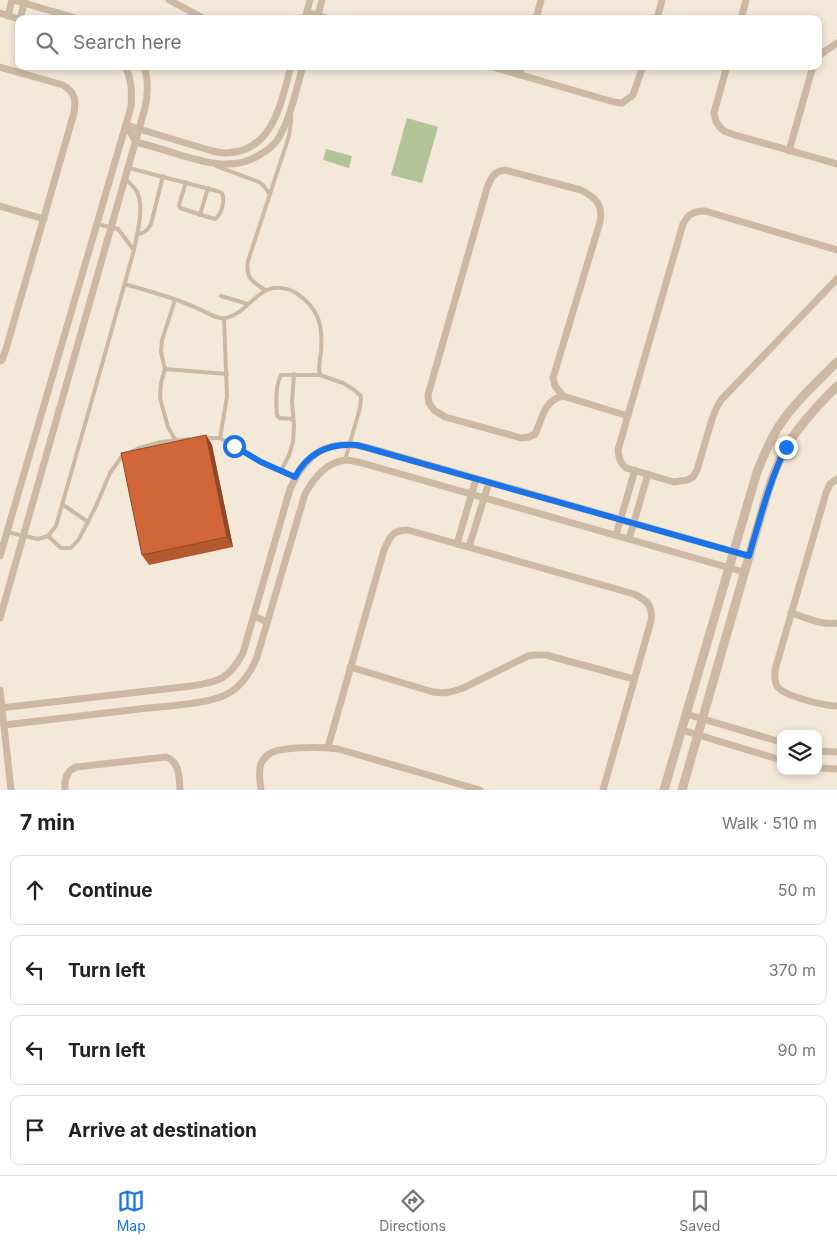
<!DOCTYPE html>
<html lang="en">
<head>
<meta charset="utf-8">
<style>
  body { margin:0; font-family:Inter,sans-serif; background:#f6f6f6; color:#202124 }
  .controls { position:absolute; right:15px; bottom:15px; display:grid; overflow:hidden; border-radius:10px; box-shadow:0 2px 8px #0003 }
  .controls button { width:45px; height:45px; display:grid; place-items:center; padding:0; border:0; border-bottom:1px solid #e0e0e0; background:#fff; color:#202124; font:25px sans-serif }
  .stop { position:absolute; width:15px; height:15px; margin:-11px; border:4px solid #1a73e8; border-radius:50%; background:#fff }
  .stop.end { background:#1a73e8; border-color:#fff; box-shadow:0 1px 5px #0008 }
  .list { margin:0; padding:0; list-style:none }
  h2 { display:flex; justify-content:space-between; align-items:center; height:65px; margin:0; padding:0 20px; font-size:21px }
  h2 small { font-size:16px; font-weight:400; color:#757577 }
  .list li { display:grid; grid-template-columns:32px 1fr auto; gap:15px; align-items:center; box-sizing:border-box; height:70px; margin:0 10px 10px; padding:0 10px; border:1px solid #e0e0e0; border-radius:10px }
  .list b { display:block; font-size:19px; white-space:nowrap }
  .list em { font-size:16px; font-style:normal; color:#757577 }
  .icon { flex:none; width:28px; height:28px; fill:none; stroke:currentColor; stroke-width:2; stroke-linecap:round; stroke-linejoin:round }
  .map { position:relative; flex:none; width:837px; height:790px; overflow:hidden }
  .search { position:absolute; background:#fff; box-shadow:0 2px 8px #0003; left:15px; right:15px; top:15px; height:55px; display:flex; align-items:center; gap:12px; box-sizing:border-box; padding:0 18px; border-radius:10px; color:#757577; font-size:19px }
  .sheet { height:385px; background:#fff }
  nav { display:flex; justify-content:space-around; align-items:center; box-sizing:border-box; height:70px; border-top:1px solid #e0e0e0; background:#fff; font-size:14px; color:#757577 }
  nav a { display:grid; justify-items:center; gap:2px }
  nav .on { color:#1a73e8 }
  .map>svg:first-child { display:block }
</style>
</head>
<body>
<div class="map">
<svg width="837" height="790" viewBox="0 0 837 790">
  <rect width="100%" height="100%" fill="#f4e8d8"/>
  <g fill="#b2c497">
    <path d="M407,118l31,9 -16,56 -31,-8z"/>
    <path d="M326,149l26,7 -3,12 -26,-8z"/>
  </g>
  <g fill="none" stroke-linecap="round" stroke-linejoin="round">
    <g stroke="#cdb9a3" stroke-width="4">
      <path d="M216,166l43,16 4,3 7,9"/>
      <path d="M129,168l88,23 5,2c3,8 0,21 -7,26l-4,-1 -31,-10 -1,-3 7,-23"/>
      <path d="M125,179c5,4 11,9 13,15 6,17 -1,39 -4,56"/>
      <path d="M200,215l8,-27"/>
      <path d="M137,234c8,-1 10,-3 14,-10l12,-48"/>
      <path d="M125,284c25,8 52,14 76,26 7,3 17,10 25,8 16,-3 26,-21 41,-28 8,-4 22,-2 29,3 23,15 27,32 25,59 -1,8 -3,15 -1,23l23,8 10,6 8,7 -1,12 -15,52"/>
      <path d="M265,290c-12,-8 -20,-12 -17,-29l41,-125 2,-14v-8"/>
      <path d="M221,296l27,8"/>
      <path d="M175,300l-13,40 -1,12 4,17 -4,14 -1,15 8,29 8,14"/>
      <path d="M165,369l62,5"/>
      <path d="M293,419l-13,-1 -3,-2c-1,-12 -2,-30 4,-41h39"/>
      <path d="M202,438h18l41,24 34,15"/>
      <path d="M220,438l7,-41 -3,-78"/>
      <path d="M281,471l8,-16 4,-13 1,-16 -2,-24 2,-28"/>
      <path d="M62,504l26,18"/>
      <path d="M7,532l31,7 10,-3 8,-10 47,-165 31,-111 -16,-21 -21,-5"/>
      <path d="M48,536l13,12h10l8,-9 17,-33 14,-33 12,-17 17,-8 22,-6 29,-3"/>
    </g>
    <g stroke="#cdb9a3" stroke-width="7">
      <path d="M13,0l66,19"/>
      <path d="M169,0l36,19"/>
      <path d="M307,12l22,7"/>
      <path d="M0,13l19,6"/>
      <path d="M8,16l4,-16"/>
      <path d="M317,18l5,-18"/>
      <path d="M20,19l5,-19"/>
      <path d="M305,19l5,-19"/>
      <path d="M536,19l5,-19"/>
      <path d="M657,19l5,-19"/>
      <path d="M741,19l5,-19"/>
      <path d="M818,57l3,-3 16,-11"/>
      <path d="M489,66l125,36 8,1 11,-8 10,-29"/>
      <path d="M727,66l-13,47 2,9 4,5 4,4 11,4 102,29"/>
      <path d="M0,67l63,18c13,8 13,15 11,28l-68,236 -4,11 -2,1"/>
      <path d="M519,75l3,-9"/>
      <path d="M126,125l10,17c15,4 29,8 44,13 28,8 55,16 81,-1 7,-4 13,-9 17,-15 13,-22 18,-49 25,-73"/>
      <path d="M126,125l86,26c5,1 10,2 15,2 47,-2 54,-51 64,-87"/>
      <path d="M789,151l24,-85"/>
      <path d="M0,206l44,13"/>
      <path d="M837,250l-132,-39c-11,0 -17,3 -22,13l-65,226c1,8 2,13 8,18l48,14 13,-2 6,-3 4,-7 15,-51 5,-12 4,-7 116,-121"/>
      <path d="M563,396l-8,-10 -2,-8 47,-156c3,-18 -4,-24 -19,-32l-76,-20c-11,1 -14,8 -18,18l-59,207 1,8 5,7 11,7 76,21 8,-1 6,-3c8,-16 8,-33 28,-38l65,20"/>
      <path d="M837,479l-7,5 -4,9 -51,177c0,6 -1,11 2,16 6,10 48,20 60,20"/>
      <path d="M616,535l19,-65"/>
      <path d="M629,539l19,-65"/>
      <path d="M457,544l19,-65"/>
      <path d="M469,547l20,-65"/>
      <path d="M0,556l131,-449c1,-16 1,-26 -6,-41"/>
      <path d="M791,613c14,4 31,13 46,10"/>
      <path d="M254,616l13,6"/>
      <path d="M0,618l145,-510c3,-14 4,-27 -1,-42"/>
      <path d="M350,667l83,25c11,2 19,0 30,-4l65,-32 6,-1h12l88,24"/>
      <path d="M0,690l11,100"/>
      <path d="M0,708l191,-22c28,-4 38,-7 52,-33l47,-164c17,-36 38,-52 79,-41l380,108"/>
      <path d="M686,714l95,28"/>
      <path d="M4,725c48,-6 96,-11 144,-17 21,-2 55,-4 75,-12 17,-7 27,-22 34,-39l48,-163c9,-16 21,-32 41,-34 5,0 11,2 16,3l382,109"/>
      <path d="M682,730l99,30"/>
      <path d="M328,747l56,-197c6,-13 8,-20 24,-20l226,64c14,7 19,12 17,27l-48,169"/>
      <path d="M818,751l19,1"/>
      <path d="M818,768l19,1"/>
      <path d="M65,790c-1,-10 1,-19 11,-23l90,-10c14,5 13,20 14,33"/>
      <path d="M261,790c-1,-8 -3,-19 0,-27 2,-3 5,-7 8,-9 12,-8 54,-7 69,-5l142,41"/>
    </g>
    <g stroke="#cdb9a3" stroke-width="9">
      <path d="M664,790l93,-318c6,-15 13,-32 22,-46 16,-24 38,-44 58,-64"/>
      <path d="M682,790l85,-296c5,-16 11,-32 19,-47 14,-23 33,-43 51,-61"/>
    </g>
  </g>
  <path fill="#b45930" d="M206,435l6,10 21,102 -84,18 -7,-10z"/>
  <path fill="#924827" d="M206,435l6,10 21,102 -6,-10z"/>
  <path fill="#d16738" stroke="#924827" d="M206,435l21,102 -85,18 -21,-102z"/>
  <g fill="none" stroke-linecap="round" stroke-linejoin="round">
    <path stroke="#1a73e8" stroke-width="6" d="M234,446l27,16 34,15c13,-25 35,-34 62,-32l392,111c11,-37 20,-74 37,-109"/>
  </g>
</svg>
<div class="controls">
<button><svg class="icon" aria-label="layers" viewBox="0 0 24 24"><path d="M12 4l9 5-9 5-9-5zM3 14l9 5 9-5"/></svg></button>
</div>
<div class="stop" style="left:234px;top:446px"></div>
<div class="stop end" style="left:786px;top:447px"></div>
<div class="search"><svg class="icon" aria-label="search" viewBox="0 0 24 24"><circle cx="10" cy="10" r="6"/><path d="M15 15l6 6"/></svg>Search here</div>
</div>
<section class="sheet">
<h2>7 min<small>Walk · 510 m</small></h2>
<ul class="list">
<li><svg class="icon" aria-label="ahead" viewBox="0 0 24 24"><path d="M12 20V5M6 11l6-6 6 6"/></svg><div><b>Continue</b></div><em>50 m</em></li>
<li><svg class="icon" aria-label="left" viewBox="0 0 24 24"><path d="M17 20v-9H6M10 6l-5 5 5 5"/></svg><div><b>Turn left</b></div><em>370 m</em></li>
<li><svg class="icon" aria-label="left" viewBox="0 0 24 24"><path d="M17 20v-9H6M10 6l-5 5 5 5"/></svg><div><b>Turn left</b></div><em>90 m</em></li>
<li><svg class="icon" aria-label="arrive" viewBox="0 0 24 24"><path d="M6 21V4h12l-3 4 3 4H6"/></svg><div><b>Arrive at destination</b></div></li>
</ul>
</section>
<nav>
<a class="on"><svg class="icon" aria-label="map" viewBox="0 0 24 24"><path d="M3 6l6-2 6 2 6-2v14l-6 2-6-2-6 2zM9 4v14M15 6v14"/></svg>Map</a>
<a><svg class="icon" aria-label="directions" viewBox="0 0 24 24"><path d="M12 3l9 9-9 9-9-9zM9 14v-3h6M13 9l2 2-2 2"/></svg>Directions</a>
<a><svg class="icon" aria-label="saved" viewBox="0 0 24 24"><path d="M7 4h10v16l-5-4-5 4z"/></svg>Saved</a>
</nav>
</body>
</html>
